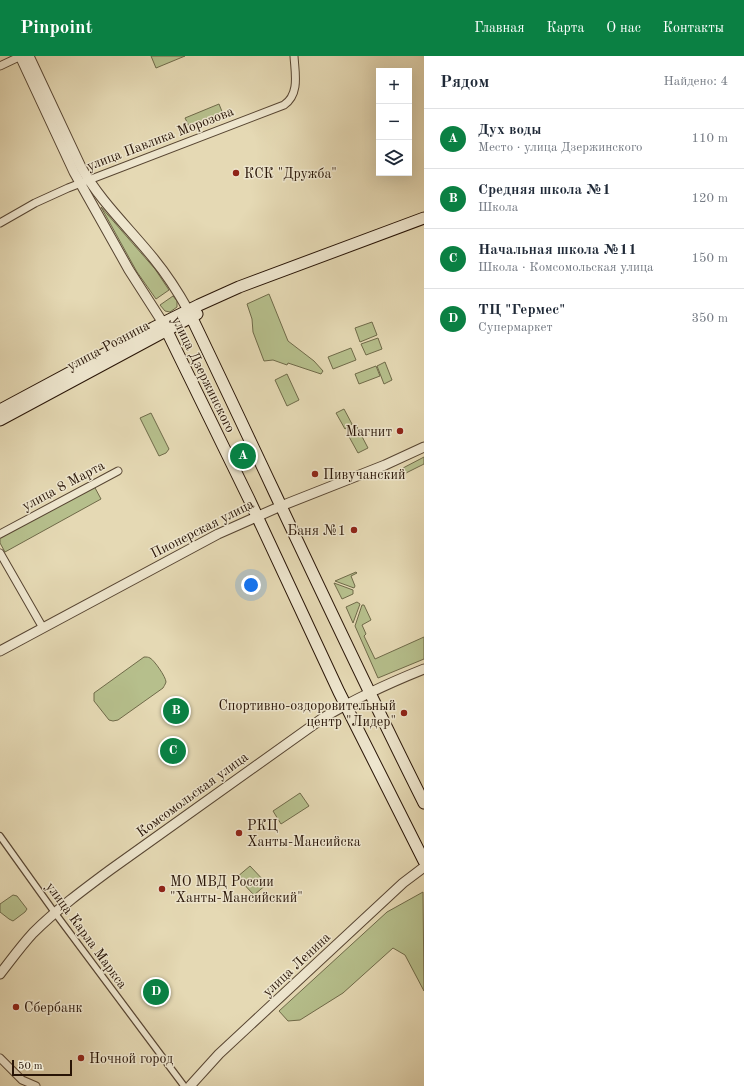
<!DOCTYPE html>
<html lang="ru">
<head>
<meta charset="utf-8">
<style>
  body { margin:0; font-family:"Old Standard TT",serif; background:#f2f2f3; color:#1f2937 }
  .controls { position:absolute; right:12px; top:12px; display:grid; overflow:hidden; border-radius:0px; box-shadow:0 4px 16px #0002 }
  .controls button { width:36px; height:36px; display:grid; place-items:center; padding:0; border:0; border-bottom:1px solid #e0e1e3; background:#fff; color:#1f2937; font:20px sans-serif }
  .scale { position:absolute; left:12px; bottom:10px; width:60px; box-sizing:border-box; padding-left:4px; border:2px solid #281406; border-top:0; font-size:11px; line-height:14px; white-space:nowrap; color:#281406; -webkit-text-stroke:3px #eee6ce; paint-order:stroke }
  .you { position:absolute; left:251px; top:529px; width:14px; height:14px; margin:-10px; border:3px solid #fff; border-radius:50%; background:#1a73e8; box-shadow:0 0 0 6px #1a73e833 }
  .badge { display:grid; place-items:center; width:26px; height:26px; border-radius:50%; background:#0b8043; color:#fff; font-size:13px; font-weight:700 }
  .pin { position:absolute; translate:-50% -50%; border:2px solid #fff; box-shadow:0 1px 4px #0006 }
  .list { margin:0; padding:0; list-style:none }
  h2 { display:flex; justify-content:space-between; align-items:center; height:52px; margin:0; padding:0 16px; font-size:17px }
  h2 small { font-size:13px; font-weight:400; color:#747a83 }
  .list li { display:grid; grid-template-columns:26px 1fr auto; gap:12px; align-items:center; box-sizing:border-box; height:60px; padding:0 16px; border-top:1px solid #e0e1e3 }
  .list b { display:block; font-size:15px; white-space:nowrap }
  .list p { margin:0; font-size:13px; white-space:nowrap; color:#747a83 }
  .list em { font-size:13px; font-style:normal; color:#747a83 }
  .icon { flex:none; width:22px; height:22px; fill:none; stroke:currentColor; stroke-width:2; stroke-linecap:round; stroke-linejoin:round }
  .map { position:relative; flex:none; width:424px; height:1030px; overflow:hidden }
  header { display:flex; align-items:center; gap:24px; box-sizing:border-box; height:56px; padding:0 20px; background:#0b8043; color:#fff }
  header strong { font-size:19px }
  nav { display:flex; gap:22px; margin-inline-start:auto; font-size:14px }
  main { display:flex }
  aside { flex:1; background:#fff }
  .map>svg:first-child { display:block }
</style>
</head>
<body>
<header>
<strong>Pinpoint</strong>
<nav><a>Главная</a><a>Карта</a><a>О нас</a><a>Контакты</a></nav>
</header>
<main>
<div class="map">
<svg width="424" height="1030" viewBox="0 0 424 1030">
  <rect width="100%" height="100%" fill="#e5d9b4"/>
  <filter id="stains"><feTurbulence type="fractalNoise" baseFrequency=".005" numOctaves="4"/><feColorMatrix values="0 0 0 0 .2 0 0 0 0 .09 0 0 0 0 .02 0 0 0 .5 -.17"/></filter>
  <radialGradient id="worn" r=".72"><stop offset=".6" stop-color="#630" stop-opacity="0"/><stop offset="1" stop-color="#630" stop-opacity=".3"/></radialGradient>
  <g fill="#b6bf8c" stroke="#6f6a49">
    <path d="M151,0h34l-29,12z"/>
    <path d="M219,48l4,10 -33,14 -5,-10z"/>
    <path d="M101,151l54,62 14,21 -13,9 -19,-27z"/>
    <path d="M269,238l19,47 26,20 9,10 -2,3 -33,-11 -1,2 -14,-5 -9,1 -11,-29 -1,-13 -5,-15z"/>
    <path d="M173,240l4,5v6l-7,5 -5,-1 -5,-6z"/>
    <path d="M372,266l5,13 -17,7 -5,-14z"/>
    <path d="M378,282l4,11 -16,6 -5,-11z"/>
    <path d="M351,292l5,12 -23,9 -5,-12z"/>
    <path d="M385,306l7,18 -8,4 -7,-18z"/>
    <path d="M376,310l4,10 -21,8 -4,-10z"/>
    <path d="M287,318l12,26 -12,6 -12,-26z"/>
    <path d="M344,353l8,15 -7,5 -9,-16z"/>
    <path d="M151,357l18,36 -3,4 -7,3 -19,-38z"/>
    <path d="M357,371l11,21 -10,5 -11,-20z"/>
    <path d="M424,401v7l-18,9 -3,-5z"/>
    <path d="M94,430l7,13 -96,53 -5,-9v-5z"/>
    <path d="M356,516l1,1 -6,3 4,10 -1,2 -19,-7z"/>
    <path d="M334,527l19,7v4l-11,5z"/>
    <path d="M357,546l3,2 -7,19 -7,-16z"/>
    <path d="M362,549h2l7,15 -9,5 4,9 -2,2 11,23 49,-22v22l-46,19 -23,-52z"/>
    <path d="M144,601c3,0 4,0 6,1 4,2 16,19 16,24 -1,3 -2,4 -3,6l-45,32 -5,1 -4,-1 -15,-19v-8z"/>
    <path d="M300,737l9,13 -28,18 -8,-13z"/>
    <path d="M250,810l17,18 -13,11 -17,-18z"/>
    <path d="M423,836l1,99 -19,-36 -12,-7 -50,45 -43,27 -12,1 -9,-10 108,-99z"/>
    <path d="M13,839l4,1 10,13 -2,3 -12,9 -4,-2 -9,-7v-8z"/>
  </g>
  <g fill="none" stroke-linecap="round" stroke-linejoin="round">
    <g stroke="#574532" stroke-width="8">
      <path id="pedestrian" d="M0,780l55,77 129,173"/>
    </g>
    <g stroke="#574532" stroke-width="9">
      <g id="minor">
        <path d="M0,10l21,-10"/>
        <path d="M0,167l35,-20 33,-15 216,-83c16,-11 11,-32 10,-49"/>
        <path d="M0,478l118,-63"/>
        <path d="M0,497l43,75"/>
        <path d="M0,1002l22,22 14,6"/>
      </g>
    </g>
    <g stroke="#574532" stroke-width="11">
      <g id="tertiary">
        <path d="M20,0l54,116 55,98 34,53"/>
        <path d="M29,0l52,111c19,34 48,61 73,92 13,16 24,33 34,51"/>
        <path d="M0,595l218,-117 63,-28 104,-41 39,-18"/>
        <path d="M0,918c11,-14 21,-28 33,-41 23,-23 50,-43 77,-63l213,-152c33,-20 66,-35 101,-49"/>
        <path d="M190,1030l29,-32 184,-171 21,-16"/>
      </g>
    </g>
    <g stroke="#281406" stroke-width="13">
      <g id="secondary">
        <path d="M188,254c79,164 154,330 236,493"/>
        <path d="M163,267l86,176 90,193 85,169"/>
        <path d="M0,354l153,-82 46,-23 40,-18 185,-69"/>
        <path d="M0,364l197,-106"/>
      </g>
    </g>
    <use href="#pedestrian" stroke="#eee6ce" stroke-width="5.5"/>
    <use href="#minor" stroke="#eee6ce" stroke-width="7"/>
    <use href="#tertiary" stroke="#eee6ce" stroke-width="9"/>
    <use href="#secondary" stroke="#eee6ce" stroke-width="11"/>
  </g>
  <g fill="#8f2418" stroke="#eee6ce" stroke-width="1.5">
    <circle cx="236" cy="117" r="4"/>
    <circle cx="400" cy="375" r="4"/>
    <circle cx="315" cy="418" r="4"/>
    <circle cx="354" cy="474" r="4"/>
    <circle cx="404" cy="657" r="4"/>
    <circle cx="239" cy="777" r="4"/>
    <circle cx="162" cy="833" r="4"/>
    <circle cx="16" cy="951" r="4"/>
    <circle cx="81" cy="1002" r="4"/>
  </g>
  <g text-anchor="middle" stroke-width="3" stroke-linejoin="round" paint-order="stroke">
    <g font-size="14" fill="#281406" stroke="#eee6ce">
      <text transform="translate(160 82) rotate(-21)" y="5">улица Павлика Морозова</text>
      <text transform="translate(108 289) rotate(-28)" y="5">улица Рознина</text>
      <text transform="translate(204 318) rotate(64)" y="5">улица Дзержинского</text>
      <text transform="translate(63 429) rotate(-28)" y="5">улица 8 Марта</text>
      <text transform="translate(202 472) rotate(-27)" y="5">Пионерская улица</text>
      <text transform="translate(192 738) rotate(-36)" y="5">Комсомольская улица</text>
      <text transform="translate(87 879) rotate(54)" y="5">улица Карла Маркса</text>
      <text transform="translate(296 908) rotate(-43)" y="5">улица Ленина</text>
    </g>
    <g font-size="14" fill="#281406" stroke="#eee6ce" text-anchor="start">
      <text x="244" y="122">КСК "Дружба"</text>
      <text x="392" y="380" text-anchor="end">Магнит</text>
      <text x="323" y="423">Пивучанский</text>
      <text x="346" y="479" text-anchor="end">Баня №1</text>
      <text x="396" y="654" text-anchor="end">Спортивно-оздоровительный<tspan x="396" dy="16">центр "Лидер"</tspan></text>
      <text x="247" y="774">РКЦ<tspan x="247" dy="16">Ханты-Мансийска</tspan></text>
      <text x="170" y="830">МО МВД России<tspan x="170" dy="16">"Ханты-Мансийский"</tspan></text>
      <text x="24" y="956">Сбербанк</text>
      <text x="89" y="1007">Ночной город</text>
    </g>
  </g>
  <rect width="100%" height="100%" filter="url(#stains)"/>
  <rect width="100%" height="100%" fill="url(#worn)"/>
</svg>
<div class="controls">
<button>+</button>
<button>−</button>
<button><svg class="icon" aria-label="layers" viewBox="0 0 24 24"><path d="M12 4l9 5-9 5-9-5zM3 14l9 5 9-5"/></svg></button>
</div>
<div class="scale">50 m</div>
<div class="you"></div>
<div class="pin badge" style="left:243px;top:400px">A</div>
<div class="pin badge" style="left:176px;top:655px">B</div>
<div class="pin badge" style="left:173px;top:695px">C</div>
<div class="pin badge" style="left:156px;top:936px">D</div>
</div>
<aside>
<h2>Рядом<small>Найдено: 4</small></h2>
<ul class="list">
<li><span class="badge">A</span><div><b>Дух воды</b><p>Место · улица Дзержинского</p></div><em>110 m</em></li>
<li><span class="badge">B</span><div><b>Средняя школа №1</b><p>Школа</p></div><em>120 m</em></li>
<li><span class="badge">C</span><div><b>Начальная школа №11</b><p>Школа · Комсомольская улица</p></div><em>150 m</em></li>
<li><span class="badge">D</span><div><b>ТЦ &quot;Гермес&quot;</b><p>Супермаркет</p></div><em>350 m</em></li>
</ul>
</aside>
</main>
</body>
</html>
